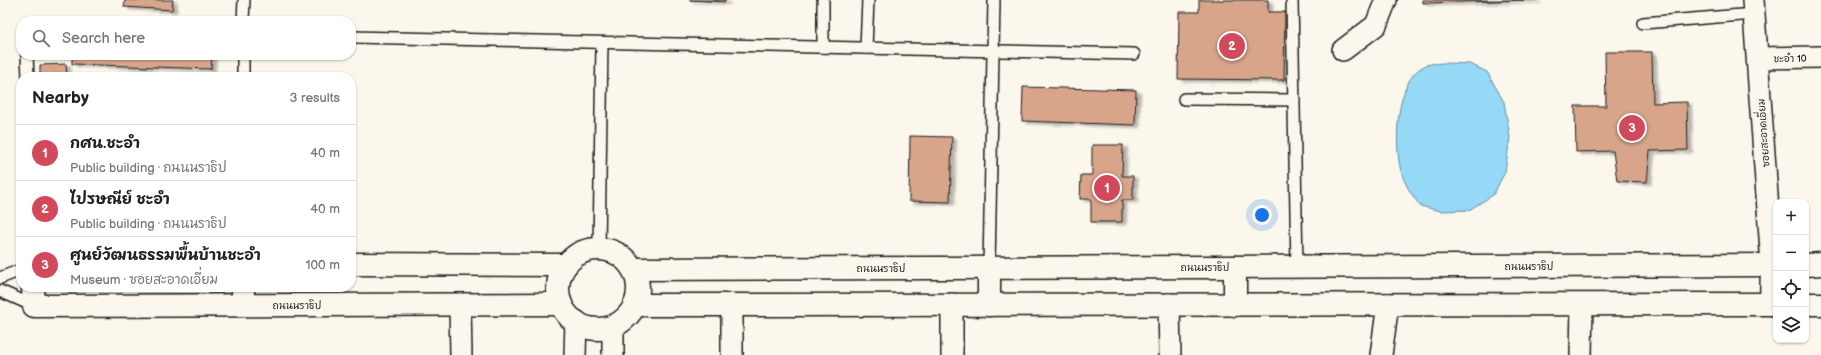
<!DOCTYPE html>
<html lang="en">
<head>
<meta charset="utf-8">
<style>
  body { margin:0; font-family:"Balsamiq Sans","Playpen Sans Thai",sans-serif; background:#f2f2f2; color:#222 }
  .controls { position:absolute; right:12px; bottom:12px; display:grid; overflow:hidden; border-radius:8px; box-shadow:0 1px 3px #0004 }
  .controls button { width:36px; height:36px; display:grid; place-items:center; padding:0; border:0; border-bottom:1px solid #e0e0e0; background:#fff; color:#222; font:20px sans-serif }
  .you { position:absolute; left:1262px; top:215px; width:14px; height:14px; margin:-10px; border:3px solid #fff; border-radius:50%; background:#1a73e8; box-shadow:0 0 0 6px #1a73e833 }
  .badge { display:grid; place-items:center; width:26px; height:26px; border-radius:50%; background:#d1495b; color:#fff; font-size:13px; font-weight:700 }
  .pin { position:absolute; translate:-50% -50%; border:2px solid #fff; box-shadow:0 1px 4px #0006 }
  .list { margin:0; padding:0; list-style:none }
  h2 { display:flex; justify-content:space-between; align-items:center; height:52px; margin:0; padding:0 16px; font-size:17px }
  h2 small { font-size:13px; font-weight:400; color:#767676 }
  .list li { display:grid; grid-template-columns:26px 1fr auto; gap:12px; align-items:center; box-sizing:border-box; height:56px; padding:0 16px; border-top:1px solid #e0e0e0 }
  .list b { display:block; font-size:15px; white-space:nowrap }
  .list p { margin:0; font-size:13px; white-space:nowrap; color:#767676 }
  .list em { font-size:13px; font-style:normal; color:#767676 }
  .icon { flex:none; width:22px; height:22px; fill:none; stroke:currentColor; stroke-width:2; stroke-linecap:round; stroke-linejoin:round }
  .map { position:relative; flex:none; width:1821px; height:355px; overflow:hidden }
  .search { position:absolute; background:#fff; box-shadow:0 1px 3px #0004; left:16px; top:16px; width:340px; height:44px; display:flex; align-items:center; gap:10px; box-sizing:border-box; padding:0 14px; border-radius:16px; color:#767676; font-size:15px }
  .panel { position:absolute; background:#fff; box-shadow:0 1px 3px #0004; left:16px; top:72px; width:340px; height:220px; border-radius:16px }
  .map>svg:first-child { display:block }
</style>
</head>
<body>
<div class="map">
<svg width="1821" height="355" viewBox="0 0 1821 355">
  <defs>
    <filter id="shadow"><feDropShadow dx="4.5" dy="2.5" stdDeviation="1" flood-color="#0004"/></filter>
  </defs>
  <rect width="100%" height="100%" fill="#fbf7ec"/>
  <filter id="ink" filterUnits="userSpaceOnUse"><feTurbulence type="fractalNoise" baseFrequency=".025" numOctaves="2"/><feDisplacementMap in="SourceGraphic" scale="8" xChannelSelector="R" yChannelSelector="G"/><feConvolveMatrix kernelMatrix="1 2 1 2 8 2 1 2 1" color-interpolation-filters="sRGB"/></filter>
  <g filter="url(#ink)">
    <path fill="#95d9f7" stroke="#658d9f" d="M1442,63l28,1 17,8 17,30 6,35 -5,35 -12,23 -24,15 -28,1 -21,-5c-7,-10 -16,-22 -19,-35 -7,-26 -6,-91 23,-105 5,-3 13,-2 18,-3z"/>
    <g fill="#d8a58b" stroke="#1c1c1c" filter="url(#shadow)">
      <path d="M125,0h48l-1,10 -48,-3z"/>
      <path d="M689,0h36v2z"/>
      <path d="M1199,0h69v12h17l-1,68 -106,-1 1,-67h20z"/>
      <path d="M1423,0h114l-114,3z"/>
      <path d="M1605,52h47l1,51 34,-1 1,48 -38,1 -3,31 -30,-1 -4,-30 -37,1 -1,-46h31z"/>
      <path d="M72,55h140l-1,14 -139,-5z"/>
      <path d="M66,64l1,13h-27v-12z"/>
      <path d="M1023,87l113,3 -1,35 -113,-4z"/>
      <path d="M910,136l42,1 -2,65 -41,-1z"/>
      <path d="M1092,145h31l-1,31h11v24h-11v22h-31v-23h-11l1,-24h11z"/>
    </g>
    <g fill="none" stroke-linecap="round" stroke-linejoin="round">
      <g stroke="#1c1c1c" stroke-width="14">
        <g id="lane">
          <path d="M823,0v47"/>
          <path d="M1292,0l5,267"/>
          <path d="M243,21l1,-21"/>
          <path d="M1643,23l111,-9"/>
          <path d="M351,37l783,17"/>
          <path d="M866,48l2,-48"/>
          <path d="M27,55l1,22"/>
          <path d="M243,55v22"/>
          <path d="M1184,99l110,1"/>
          <path d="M599,249l3,-206"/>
          <path d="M989,268l5,-268"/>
          <path d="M0,278l21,-8"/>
          <path d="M0,291l34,15"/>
        </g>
      </g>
      <g stroke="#1c1c1c" stroke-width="24">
        <g id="street">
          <path d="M1753,0l19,265"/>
          <path d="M1343,50l33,-25 10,-25"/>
          <path d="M1759,58l62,-1"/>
          <path d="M1169,304l1,51"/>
          <path d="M460,305l1,50"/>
          <path d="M732,305v50"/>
          <path d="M575,355l1,-34"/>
          <path d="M613,355v-29"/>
          <path d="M952,355v-51"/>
          <path d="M1381,355l7,-51"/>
          <path d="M1581,355l1,-50"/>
        </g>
      </g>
      <g stroke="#1c1c1c" stroke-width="25">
        <g id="secondary">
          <circle cx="598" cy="289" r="40"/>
          <path d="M351,264l215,1"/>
          <path d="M1806,265l15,-1"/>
          <path d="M1235,267v38"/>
          <path d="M633,269l1143,-4"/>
          <path d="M33,287l1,19 527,-2"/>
          <path d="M1771,304l1,-39"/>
          <path d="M1806,304h15"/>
          <path d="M243,305v-18"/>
          <path d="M635,305l1141,-1"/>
          <path d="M989,305v-37"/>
        </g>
      </g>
      <use href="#lane" stroke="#fbf7ec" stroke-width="11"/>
      <use href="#street" stroke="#fbf7ec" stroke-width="21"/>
      <use href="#secondary" stroke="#fbf7ec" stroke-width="22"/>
    </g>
  </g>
  <g text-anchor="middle" stroke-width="3" stroke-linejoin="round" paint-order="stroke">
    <g font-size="10" fill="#1c1c1c" stroke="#fbf7ec">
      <text transform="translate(1790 58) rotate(-1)" y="4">ชะอำ 10</text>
      <text transform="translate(1763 133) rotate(-94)" y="4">ซอยสะอาดเอี่ยม</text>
      <text x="1529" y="270">ถนนนราธิป</text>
      <text x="1205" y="271">ถนนนราธิป</text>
      <text x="881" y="272">ถนนนราธิป</text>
      <text x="297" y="309">ถนนนราธิป</text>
    </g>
  </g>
</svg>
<div class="controls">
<button>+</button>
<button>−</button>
<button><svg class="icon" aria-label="locate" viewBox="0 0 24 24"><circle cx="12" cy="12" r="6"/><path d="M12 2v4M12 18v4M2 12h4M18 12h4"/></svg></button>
<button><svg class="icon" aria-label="layers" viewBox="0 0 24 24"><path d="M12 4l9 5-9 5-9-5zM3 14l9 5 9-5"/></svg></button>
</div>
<div class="you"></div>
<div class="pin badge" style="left:1107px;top:188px">1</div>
<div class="pin badge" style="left:1232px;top:46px">2</div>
<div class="pin badge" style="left:1632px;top:128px">3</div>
<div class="search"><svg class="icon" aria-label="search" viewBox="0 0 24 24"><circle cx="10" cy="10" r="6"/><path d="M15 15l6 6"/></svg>Search here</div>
<section class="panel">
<h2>Nearby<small>3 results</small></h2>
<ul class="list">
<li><span class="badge">1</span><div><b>กศน.ชะอำ</b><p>Public building · ถนนนราธิป</p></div><em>40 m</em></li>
<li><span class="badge">2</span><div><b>ไปรษณีย์ ชะอำ</b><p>Public building · ถนนนราธิป</p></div><em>40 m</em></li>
<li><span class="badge">3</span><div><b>ศูนย์วัฒนธรรมพื้นบ้านชะอำ</b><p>Museum · ซอยสะอาดเอี่ยม</p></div><em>100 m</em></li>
</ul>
</section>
</div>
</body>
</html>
